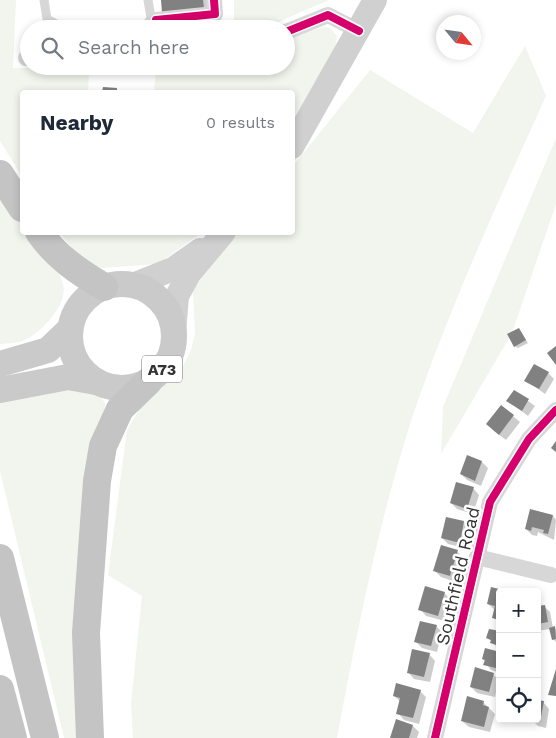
<!DOCTYPE html>
<html lang="en">
<head>
<meta charset="utf-8">
<style>
  body { margin:0; font-family:"Work Sans",sans-serif; background:#f6f6f7; color:#1f2937 }
  .controls { position:absolute; right:15px; bottom:15px; display:grid; overflow:hidden; border-radius:5px; box-shadow:0 2px 8px #0003 }
  .controls button { width:45px; height:45px; display:grid; place-items:center; padding:0; border:0; border-bottom:1px solid #e0e1e3; background:#fff; color:#1f2937; font:25px sans-serif }
  .compass { position:absolute; left:436px; top:15px; width:45px; height:45px; border-radius:50%; background:#fff; box-shadow:0 2px 8px #0003; rotate:119deg }
  .list { margin:0; padding:0; list-style:none }
  h2 { display:flex; justify-content:space-between; align-items:center; height:65px; margin:0; padding:0 20px; font-size:21px }
  h2 small { font-size:16px; font-weight:400; color:#747a83 }
  .icon { flex:none; width:28px; height:28px; fill:none; stroke:currentColor; stroke-width:2; stroke-linecap:round; stroke-linejoin:round }
  .map { position:relative; flex:none; width:556px; height:738px; overflow:hidden }
  .search { position:absolute; background:#fff; box-shadow:0 2px 8px #0003; left:20px; top:20px; width:275px; height:55px; display:flex; align-items:center; gap:12px; box-sizing:border-box; padding:0 18px; border-radius:28px; color:#747a83; font-size:19px }
  .panel { position:absolute; background:#fff; box-shadow:0 2px 8px #0003; left:20px; top:90px; width:275px; height:145px; border-radius:5px }
  .map>svg:first-child { display:block }
</style>
</head>
<body>
<div class="map">
<svg width="556" height="738" viewBox="0 0 556 738">
  <rect width="100%" height="100%" fill="#fff"/>
  <g fill="#f1f5ed">
    <path d="M0,0h16l-3,68 76,1 -1,23h-66v84l-22,-35z"/>
    <path d="M234,0h95l-67,29h-28z"/>
    <path d="M324,27l6,1 7,8 -3,20 -41,76 -1,-40h-138l2,-22 63,-4h67v-26l14,-7z"/>
    <path d="M525,46l21,50c-48,106 -98,214 -135,325 -33,104 -54,210 -74,317h-204l-2,-34 11,-108 -34,-21 19,-145 16,-27 37,-31 11,-22 4,-16 -2,-45 45,-56 54,-1 1,-66 77,-96 103,63z"/>
    <path d="M556,138v66l-44,129 -71,121 2,-47z"/>
    <path d="M0,189l22,36v7l6,1c11,15 30,33 35,51 6,20 -22,49 -40,57 -6,2 -16,2 -23,3z"/>
    <path d="M60,233h141l-43,31 -56,4 -20,-7z"/>
    <path d="M80,387l19,8 6,8 -1,12 -22,323h-18l-64,-267v-71z"/>
  </g>
  <g fill="#0003">
    <path d="M162,0h49l2,17z"/>
    <path d="M521,332l7,11 -10,5 -3,-2z"/>
    <path d="M548,373l6,6 -9,15 -19,-14z"/>
    <path d="M514,391l21,15 -7,10 -20,-15z"/>
    <path d="M501,406l19,16 -14,18 -13,-10z"/>
    <path d="M468,457l14,5 6,6 -7,18 -14,-6 -6,-6z"/>
    <path d="M473,488l6,7 -6,19 -16,-5 -6,-6z"/>
    <path d="M531,511l22,5 3,4 -2,20 -16,-8 -1,4 -5,-1 -6,-6z"/>
    <path d="M446,519l18,3 6,7 -4,19 -18,-4 -6,-6z"/>
    <path d="M457,551l6,7 -7,24 -15,-5 -6,-6z"/>
    <path d="M492,588l13,4h-5v31l-7,-6 2,-7 -7,-6z"/>
    <path d="M444,593l7,6 -6,22 -19,-5 -6,-7z"/>
    <path d="M544,606l6,6 3,16 3,1v13l-3,-3 -3,-10 -13,2v-23z"/>
    <path d="M436,626l6,6 -5,20 -15,-4 -6,-6z"/>
    <path d="M500,633v17l-12,-12z"/>
    <path d="M429,654l6,7 -5,21 -16,-3 -6,-7z"/>
    <path d="M500,654v19l-9,-3 -8,-11z"/>
    <path d="M493,674l6,6 -4,17 -18,-4 -6,-6z"/>
    <path d="M420,691l6,6 -7,27 -15,-4 -6,-7 3,-11 -7,-6z"/>
    <path d="M483,702l12,12 -5,18 -21,-5 -7,-6z"/>
    <path d="M543,702l6,7 -3,19 -8,-2 -7,-7h6z"/>
    <path d="M413,726l6,6 -2,6h-26z"/>
  </g>
  <g fill="#818181">
    <path d="M161,0h42l1,8 -42,5z"/>
    <path d="M103,87l14,1v4h-15z"/>
    <path d="M519,328l7,12 -12,7 -7,-13z"/>
    <path d="M556,346v19l-9,-12z"/>
    <path d="M534,364l15,8 -10,17 -15,-8z"/>
    <path d="M514,390l15,9 -7,12 -16,-10z"/>
    <path d="M501,405l13,10 -15,20 -13,-11z"/>
    <path d="M556,441v11l-5,-4z"/>
    <path d="M467,455l15,6 -7,20 -15,-7z"/>
    <path d="M456,482l18,5 -7,22 -17,-6z"/>
    <path d="M530,509l23,6 -5,19 -5,-1 1,-3 -12,-3 -1,4 -6,-2z"/>
    <path d="M446,517l18,4 -4,22 -19,-5z"/>
    <path d="M441,545l17,5 -8,26 -17,-5z"/>
    <path d="M425,586l20,6 -7,24 -20,-6z"/>
    <path d="M491,587l16,4 -7,1v28l-8,-2 3,-12 -8,-2z"/>
    <path d="M545,605l3,17 -11,2v-18z"/>
    <path d="M420,621l17,4 -6,21 -17,-4z"/>
    <path d="M555,626l1,13 -4,1 -3,-12z"/>
    <path d="M489,629l11,2v15l-10,-3 1,-3 -5,-2z"/>
    <path d="M485,648l15,4v17l-17,-4 2,-5 -3,-1z"/>
    <path d="M412,649l18,4 -6,24 -17,-4z"/>
    <path d="M475,667l19,6 -5,19 -19,-5z"/>
    <path d="M556,669v27l-8,-1z"/>
    <path d="M396,683l25,7 -8,28 -17,-4 4,-16 -7,-2z"/>
    <path d="M467,696l17,5 -1,4 6,2 -5,20 -23,-6z"/>
    <path d="M537,700l7,1 -4,21 -11,-2 8,-1z"/>
    <path d="M396,719l17,6 -4,13h-19z"/>
  </g>
  <g fill="none" stroke-linecap="round" stroke-linejoin="round">
    <g stroke="#d7d7d7" stroke-width="9">
      <path d="M44,0l3,19 13,7 17,3"/>
      <path d="M144,29l7,-11 -3,-18"/>
    </g>
    <g stroke="#d7d7d7" stroke-width="16">
      <path d="M156,20l59,-6 -1,-14"/>
      <path d="M286,32l42,-17 31,16"/>
      <path d="M26,58h3"/>
      <path d="M477,557l74,18"/>
      <path d="M435,738l55,-236 39,-63 27,-29"/>
    </g>
    <g stroke="#d0d0d0" stroke-width="24">
      <path d="M292,147l83,-147"/>
      <path d="M133,285l40,-16 27,-19"/>
      <path d="M174,333l3,-37 12,-22 35,-42"/>
    </g>
    <g stroke="#cacaca" stroke-width="26">
      <circle cx="122" cy="336" r="52"/>
      <path d="M0,364l48,-14 22,-21"/>
      <path d="M0,390l68,-13 28,5"/>
    </g>
    <g stroke="#c4c4c4" stroke-width="28">
      <path d="M0,174l22,34"/>
      <path d="M39,232c17,25 40,40 65,55"/>
      <path d="M0,558l45,180"/>
      <path d="M0,689l13,49"/>
      <path d="M90,738l-4,-105 11,-152 6,-35 17,-37 28,-27"/>
    </g>
    <g stroke="#fff" stroke-width="11">
      <g id="cycleway">
        <path d="M156,20l59,-6 -1,-14"/>
        <path d="M286,32l42,-17 31,16"/>
        <path d="M435,738l55,-236 39,-63 27,-29"/>
      </g>
    </g>
    <use href="#cycleway" stroke="#d6006c" stroke-width="8"/>
  </g>
  <g text-anchor="middle" stroke-width="5" stroke-linejoin="round" paint-order="stroke">
    <rect fill="#fff" stroke="#707070" stroke-width="1" x="142" y="355.5" width="40" height="27" rx="4"/>
    <g font-size="16" font-weight="bold" fill="#333">
      <text x="162" y="375">A73</text>
    </g>
    <g font-size="18" fill="#333" stroke="#fff">
      <text transform="translate(458 576) rotate(-77)" y="6">Southfield Road</text>
    </g>
  </g>
</svg>
<div class="controls">
<button>+</button>
<button>−</button>
<button><svg class="icon" aria-label="locate" viewBox="0 0 24 24"><circle cx="12" cy="12" r="6"/><path d="M12 2v4M12 18v4M2 12h4M18 12h4"/></svg></button>
</div>
<svg class="compass" viewBox="-18 -18 36 36"><path d="M0-13l5 13h-10z" fill="#e53935"/><path d="M0 13l5-13h-10z" fill="#747a83"/></svg>
<div class="search"><svg class="icon" aria-label="search" viewBox="0 0 24 24"><circle cx="10" cy="10" r="6"/><path d="M15 15l6 6"/></svg>Search here</div>
<section class="panel">
<h2>Nearby<small>0 results</small></h2>
<ul class="list">
</ul>
</section>
</div>
</body>
</html>
